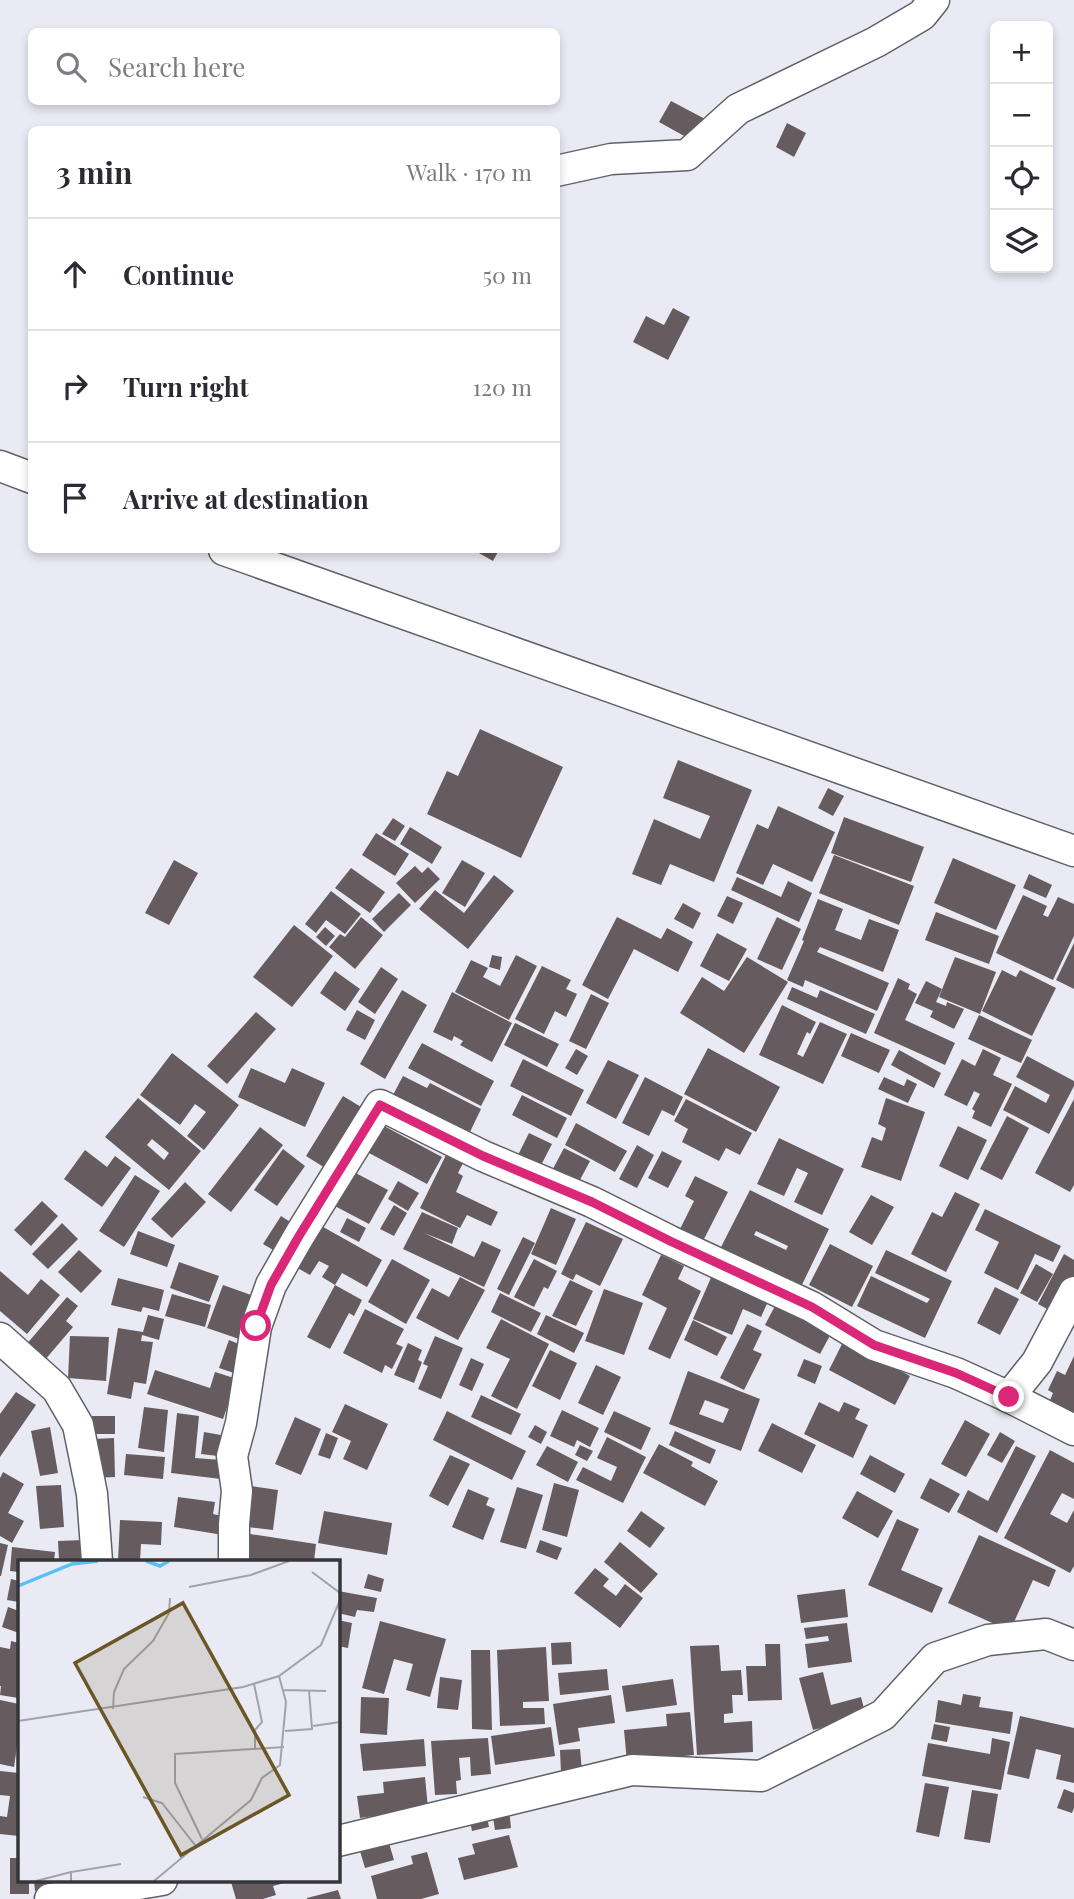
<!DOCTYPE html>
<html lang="en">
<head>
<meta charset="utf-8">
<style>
  body { margin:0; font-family:"Playfair Display",serif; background:#f2f2f3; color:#2b2b33 }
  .controls { position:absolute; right:21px; top:21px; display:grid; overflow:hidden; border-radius:10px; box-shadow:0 4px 10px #0003 }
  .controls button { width:63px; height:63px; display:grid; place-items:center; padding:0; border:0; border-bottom:2px solid #e1e1e2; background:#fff; color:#2b2b33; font:35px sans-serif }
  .stop { position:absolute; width:21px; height:21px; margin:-16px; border:5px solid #db2777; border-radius:50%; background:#fff }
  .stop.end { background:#db2777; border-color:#fff; box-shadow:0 2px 7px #0008 }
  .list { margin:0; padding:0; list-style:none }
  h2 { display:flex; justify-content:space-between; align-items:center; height:91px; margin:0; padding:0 28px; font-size:30px }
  h2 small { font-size:23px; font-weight:400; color:#7c7c81 }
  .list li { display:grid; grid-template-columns:46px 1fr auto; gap:21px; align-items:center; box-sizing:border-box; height:112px; padding:0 28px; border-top:2px solid #e1e1e2 }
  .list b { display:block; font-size:26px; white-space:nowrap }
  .list em { font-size:23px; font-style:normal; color:#7c7c81 }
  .icon { flex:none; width:38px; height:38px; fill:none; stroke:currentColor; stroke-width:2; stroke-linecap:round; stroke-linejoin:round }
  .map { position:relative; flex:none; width:1074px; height:1899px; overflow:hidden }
  .search { position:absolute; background:#fff; box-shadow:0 4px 10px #0003; left:28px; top:28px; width:532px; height:77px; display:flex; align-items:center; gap:18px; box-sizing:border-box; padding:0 24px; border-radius:10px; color:#7c7c81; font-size:26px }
  .panel { position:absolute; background:#fff; box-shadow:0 4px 10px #0003; left:28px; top:126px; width:532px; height:427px; border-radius:10px }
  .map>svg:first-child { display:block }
</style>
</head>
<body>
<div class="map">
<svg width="1074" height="1899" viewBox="0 0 1074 1899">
  <rect width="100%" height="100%" fill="#eaeaf4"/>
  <g fill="#665c5f" fill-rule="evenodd">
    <path d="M671,101l36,19 -12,22 -36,-20z"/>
    <path d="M787,123l19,10 -12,24 -18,-10z"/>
    <path d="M673,308l17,9 -22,43 -35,-18 13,-26 18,9z"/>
    <path d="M478,550h21l-6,11 -16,-9z"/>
    <path d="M480,729l83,38 -42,91 -94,-44 20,-43 11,5z"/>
    <path d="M678,760l74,30 -38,92 -44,-18 -9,21 -29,-11 22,-55 46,20 10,-23 -47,-18z"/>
    <path d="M828,788l16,8 -11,20 -15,-8z"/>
    <path d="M778,806l57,26 -23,50 -39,-18 -10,21 -27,-12 21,-49 11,5z"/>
    <path d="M844,817l80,30 -13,35 -80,-29z"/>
    <path d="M393,818l12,8 -10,15 -13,-7z"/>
    <path d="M410,827l32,20 -10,17 -32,-20z"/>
    <path d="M376,833l33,21 -14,22 -33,-21z"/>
    <path d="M834,855l80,31 -15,39 -80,-32z"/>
    <path d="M953,858l63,27 -20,45 -62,-27z"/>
    <path d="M174,860l24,13 -29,52 -24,-12z"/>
    <path d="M462,860l23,13 -20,34 -23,-14z"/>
    <path d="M415,866l7,7 6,-6 12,12 -25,24 -19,-20z"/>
    <path d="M351,868l34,24 -15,21 -35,-25z"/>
    <path d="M1029,874l23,11 -6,13 -23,-10z"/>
    <path d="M494,875l20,16 -46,58 -49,-40 16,-19 29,23z"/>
    <path d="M737,877l44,20 7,-16 24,12 -13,29 -68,-32z"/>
    <path d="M331,891l30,23 -16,20 -19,-14 -10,13 -11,-9z"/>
    <path d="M399,893l12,12 -27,27 -12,-13z"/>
    <path d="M1023,895l24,11 -4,9 5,2 10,-20 16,7v32l-21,44 -57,-27z"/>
    <path d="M727,896l16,7 -10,21 -16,-8z"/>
    <path d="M818,899l25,10 -8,21 26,10 8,-21 30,11 -16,42 -63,-25 -3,5 72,31 -12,28 -72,-31 -2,7 -16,-7 17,-39 -2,-1z"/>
    <path d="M683,903l18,10 -8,16 -19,-10z"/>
    <path d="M936,912l63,24 -10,28 -64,-24z"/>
    <path d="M361,917l22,18 -28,34 -26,-22 11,-13 5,3z"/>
    <path d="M617,917l44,22 6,-11 26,14 -15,30 -44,-23 -26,50 -26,-14z"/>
    <path d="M777,917l24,12 -19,41 -25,-11z"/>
    <path d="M294,925l39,31 -41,51 -39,-30z"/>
    <path d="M325,927l10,9 -9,10 -10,-9z"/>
    <path d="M717,933l30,16 -18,32 -29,-15z"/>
    <path d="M1074,943v46l-18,-9z"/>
    <path d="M492,955l10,2 -2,13 -11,-3z"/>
    <path d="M516,955l21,11 -28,54 -54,-28 16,-32 17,8 -5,9 17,9z"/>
    <path d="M747,957l41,25 -44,71 -64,-40 22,-36 22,14z"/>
    <path d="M955,957l41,15 -16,42 -41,-17z"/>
    <path d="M542,966l29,14 -5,9 11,5 -11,23 -11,-6 -11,23 -29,-15z"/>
    <path d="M381,967l17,12 -23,35 -17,-12z"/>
    <path d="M1002,970l14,7 4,-7 36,18 -24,48 -50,-25z"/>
    <path d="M335,971l25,18 -15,22 -25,-18z"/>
    <path d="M898,978l12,6 -2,5 9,5 -12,26 50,23 -10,22 -71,-32z"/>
    <path d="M926,981l16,8 -6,13 10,4 1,-4 17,7 -10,20 -24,-12 3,-6 -18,-8z"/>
    <path d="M792,987l25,11 3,-8 55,24 -9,20 -79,-35z"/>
    <path d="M402,990l25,15 -42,74 -25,-15z"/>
    <path d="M452,992l60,31 -20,39 -32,-17 3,-4 -9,-5 -2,5 -19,-9z"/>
    <path d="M591,994l18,9 -23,46 -17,-8z"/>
    <path d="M782,1005l34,17 -6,12 -3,-2 -10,22 6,3 17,-35 27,12 -24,50 -64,-29z"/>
    <path d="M357,1010l18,10 -10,20 -19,-10z"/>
    <path d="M256,1012l20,17 -49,55 -20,-18z"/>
    <path d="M979,1015l53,25 -11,23 -53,-24z"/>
    <path d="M515,1023l44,21 -12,23 -43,-22z"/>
    <path d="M851,1033l39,17 -11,23 -38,-17z"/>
    <path d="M422,1043l72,38 -13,25 -73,-38z"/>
    <path d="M708,1048l72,39 -24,45 -72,-38z"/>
    <path d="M576,1049l12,7 -11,19 -12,-7z"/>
    <path d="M983,1049l18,9 -8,17 19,9 -21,43 -19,-9 3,-7 -3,-2 8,-15 -6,-3 -7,15 -23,-11 18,-36 13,7z"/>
    <path d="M899,1050l42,23 -7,15 -43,-23z"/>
    <path d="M172,1053l67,52 -35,45 -17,-14 19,-24 -11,-8 -15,21 -40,-30z"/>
    <path d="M1027,1056l47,25v5l-25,48 -46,-24 12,-24 31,17 4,-8 -34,-18z"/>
    <path d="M523,1059l61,31 -13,26 -61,-30z"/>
    <path d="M608,1060l31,15 -23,44 -30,-16z"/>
    <path d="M251,1068l34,15 7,-15 33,15 -20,44 -67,-30z"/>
    <path d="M403,1076l24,12 3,-5 51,26 -12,25 -76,-39z"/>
    <path d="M645,1077l38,20 -9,19 -12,-6 -13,26 -27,-13z"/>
    <path d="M884,1077l20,9 3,-7 10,5 -9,19 -30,-14z"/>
    <path d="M522,1095l45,23 -10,20 -45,-23z"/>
    <path d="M343,1096l23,14 -36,61 -24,-15z"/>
    <path d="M138,1098l63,53 -32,39 -64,-53zM152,1139l17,14 -5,7 -17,-15z"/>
    <path d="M886,1098l39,14 -24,69 -40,-14 11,-30 10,4 4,-13 -8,-4z"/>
    <path d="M686,1099l66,34 -12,22 -14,-7 -7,13 -37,-19 6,-13 -14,-8z"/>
    <path d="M1074,1099v86l-4,7 -35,-19z"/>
    <path d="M1007,1116l22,12 -27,52 -22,-11z"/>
    <path d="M576,1123l51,28 -12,21 -50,-27z"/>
    <path d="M384,1126l58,31 -15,27 -58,-31z"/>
    <path d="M958,1126l29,14 -19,40 -29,-14z"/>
    <path d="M260,1127l23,18 -52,67 -23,-18z"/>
    <path d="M529,1133l23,11 -13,25 -22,-12z"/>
    <path d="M779,1138l65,31 -22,46 -28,-13 14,-29 -11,-5 -13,28 -27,-12z"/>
    <path d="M637,1145l17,10 -17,33 -18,-9z"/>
    <path d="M564,1148l26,13 -17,32 -26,-13z"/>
    <path d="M283,1149l22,17 -28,40 -23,-16z"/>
    <path d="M85,1150l22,17 8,-11 16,12 -29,39 -38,-28z"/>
    <path d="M662,1151l20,10 -14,27 -20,-10z"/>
    <path d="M446,1155l17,8 -5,10 5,3 -7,16 42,20 -7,14 -24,-11 -7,13 -40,-20z"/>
    <path d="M350,1170l38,20 -19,34 -38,-20z"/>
    <path d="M135,1175l25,16 -36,56 -25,-16z"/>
    <path d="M695,1176l33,16 -25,49 -23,-12 14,-28 -9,-5z"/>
    <path d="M398,1181l21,12 -11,18 -20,-12z"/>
    <path d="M185,1182l21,20 -34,36 -21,-19z"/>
    <path d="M750,1190l79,39 -32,66 -80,-40zM756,1231l32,15 -2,4 -32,-15z"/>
    <path d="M955,1192l25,12 -34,68 -35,-18 21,-42 10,5z"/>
    <path d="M871,1195l23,12 -22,38 -23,-13z"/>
    <path d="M42,1201l16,15 -27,30 -17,-16z"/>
    <path d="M394,1205l13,8 -13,23 -14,-7z"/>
    <path d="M551,1208l25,11 -20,46 -25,-11z"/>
    <path d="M985,1209l76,37 -8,16 -18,-8 -17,36 -34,-17 15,-31 -24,-12z"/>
    <path d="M422,1212l36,16 -6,16 -28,-11 50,24 8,-16 19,9 -17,37 -81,-38z"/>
    <path d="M281,1216l17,11 -18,27 -17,-10z"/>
    <path d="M347,1218l19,10 -7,14 -19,-10z"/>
    <path d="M586,1222l37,17 -23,47 -24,-12 -3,6 -12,-6z"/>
    <path d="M62,1223l16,16 -30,30 -16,-15z"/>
    <path d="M316,1223l66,37 -15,27 -25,-14 -7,12 -13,-8 7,-11 -10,-5 -9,14 -18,-10z"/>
    <path d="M138,1231l37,14 -8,22 -37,-13z"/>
    <path d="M523,1237l12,6 -26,52 -12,-6z"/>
    <path d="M830,1244l43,22 -21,41 -43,-22z"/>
    <path d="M79,1250l23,21 -21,22 -23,-21z"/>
    <path d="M886,1250l66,31 -27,57 -68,-32 14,-30 56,27 3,-4 -55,-26z"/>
    <path d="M1064,1254l10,6v18l-18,36 -18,-10z"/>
    <path d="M661,1255l23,11 -6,13 23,12 -31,68 -22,-10 19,-41 -25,-13z"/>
    <path d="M392,1259l38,21 -24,44 -38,-22z"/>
    <path d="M534,1259l23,12 -9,18 -4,-2 -10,20 -20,-10z"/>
    <path d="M179,1262l40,14 -10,26 -39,-14z"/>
    <path d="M1036,1264l17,10 -16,28 -17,-9z"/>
    <path d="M0,1271l28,24 13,-16 19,16 -33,39 -27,-23z"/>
    <path d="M713,1273l57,24 -9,20 -18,-8 -11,26 -39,-16z"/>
    <path d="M460,1277l25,13 -27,50 -42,-22 16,-30 17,9z"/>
    <path d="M118,1278l46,12 -5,21 -16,-4 -2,5 -30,-7z"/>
    <path d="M570,1280l23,11 -17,35 -24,-10z"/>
    <path d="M223,1285l34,12 -15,43 -35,-12z"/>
    <path d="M335,1285l27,15 -8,16 -5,-3 -19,36 -23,-12z"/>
    <path d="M995,1287l24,12 -19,36 -23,-12z"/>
    <path d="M604,1289l39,14 -19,52 -39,-14z"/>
    <path d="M500,1293l41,20 -10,19 -40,-20z"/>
    <path d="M172,1294l39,11 -6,22 -40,-11z"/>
    <path d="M67,1297l11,9 -12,15 7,6 -29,34 -19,-15z"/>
    <path d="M777,1302l56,28 -13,24 -55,-29z"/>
    <path d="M365,1309l39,20 -8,15 7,3 -11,22 -7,-4 -3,8 -39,-20z"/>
    <path d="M148,1315l16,4 -5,21 -17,-5 -1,6 12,1 -7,42 -12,-2 -3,17 -24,-5 11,-66 25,4z"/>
    <path d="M546,1315l38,18 -10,20 -37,-19z"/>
    <path d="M501,1319l48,25 -32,65 -26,-13 19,-37 -24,-11z"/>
    <path d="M693,1320l34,17 -10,19 -33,-16z"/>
    <path d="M747,1324l15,7 -9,19 9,4 -18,36 -24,-12z"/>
    <path d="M70,1336l39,1 -3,44 -38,-3z"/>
    <path d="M435,1336l28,12 -22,51 -23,-10 10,-23 -5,-2z"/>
    <path d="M229,1340l17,7 -9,27 -18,-6z"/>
    <path d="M844,1340l66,36 -15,29 -66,-35z"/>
    <path d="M408,1343l14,7 -4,10 4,2 -8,21 -20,-8z"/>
    <path d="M550,1350l27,13 -17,37 -28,-14z"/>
    <path d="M1074,1356v61l-26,-12 5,-12 -5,-3 9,-19 8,4z"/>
    <path d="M471,1358l13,6 -12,27 -13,-6z"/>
    <path d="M804,1359l18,7 -7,18 -18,-8z"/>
    <path d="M596,1365l25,12 -18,38 -25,-12z"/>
    <path d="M155,1370l55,18 5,-16 22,7 -14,40 -76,-25z"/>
    <path d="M688,1371l72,28 -19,52 -72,-27zM705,1400l24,9 -6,14 -24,-9z"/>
    <path d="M16,1392l20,13 -36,52v-43z"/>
    <path d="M481,1395l40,19 -10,21 -40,-18z"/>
    <path d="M819,1402l20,10 5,-10 16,7 -5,10 13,6 -15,33 -49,-24z"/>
    <path d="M345,1404l43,20 -21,46 -24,-11 8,-18 -19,-9z"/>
    <path d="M144,1407l24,3 -4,42 -26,-4z"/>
    <path d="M562,1410l37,18 -9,19 -13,-7 -3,7 -24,-11z"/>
    <path d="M447,1411l79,40 -14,29 -79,-40z"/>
    <path d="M614,1411l37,17 -10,22 -37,-18z"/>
    <path d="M177,1413l22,3 -4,42 27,2 -1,19 -50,-6z"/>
    <rect x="89" y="1416" width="26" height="18"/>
    <path d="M295,1417l26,12 -20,46 -26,-11z"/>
    <path d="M965,1420l25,14 -24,43 -25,-13z"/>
    <path d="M772,1423l44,22 -14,28 -44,-22z"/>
    <path d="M535,1425l12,7 -6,12 -13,-7z"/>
    <path d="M50,1427l8,46 -18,3 -9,-45z"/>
    <path d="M675,1431l41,19 -6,14 -41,-19z"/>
    <path d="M204,1432l17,3 -3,21 -17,-2z"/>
    <path d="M1000,1432l15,9 -13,22 -15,-8z"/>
    <path d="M326,1433l12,5 -8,21 -12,-4z"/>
    <path d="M607,1437l39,20 -23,46 -47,-23 7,-13 28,14 6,-14 -20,-9z"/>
    <path d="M114,1438l1,39 -21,1 -1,-39z"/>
    <path d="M659,1444l34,18 -2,4 27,15 -13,25 -62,-33z"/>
    <path d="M580,1445l13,6 -6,10 -12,-6z"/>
    <path d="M547,1446l31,16 -10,20 -32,-17z"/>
    <path d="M1016,1446l20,10 -39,77 -40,-21 11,-22 20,11z"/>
    <path d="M1050,1450l24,13v36l-12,-6 -12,21 17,9 7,-13v56l-4,7 -66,-35z"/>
    <path d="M126,1454l39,3 -2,22 -39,-4z"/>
    <path d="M450,1455l20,9 -22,42 -19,-10z"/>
    <path d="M870,1455l35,19 -10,19 -35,-19z"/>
    <path d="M3,1472l21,12 -16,29 16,8 -12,22 -12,-7v-58z"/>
    <path d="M930,1478l30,16 -11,19 -29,-15z"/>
    <path d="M554,1483l25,7 -12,47 -25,-7z"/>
    <path d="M61,1485l3,42 -24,2 -4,-43z"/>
    <path d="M251,1486l27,4 -5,40 -26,-3z"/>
    <path d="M517,1487l26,8 -17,54 -26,-7z"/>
    <path d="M468,1489l21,9 -3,7 9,4 -12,31 -31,-13z"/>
    <path d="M857,1491l36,20 -15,27 -36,-20z"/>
    <path d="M178,1497l37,5 -2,12 13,3 -3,18 -49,-8z"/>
    <path d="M324,1511l68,12 -5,32 -69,-12z"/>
    <path d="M641,1511l24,17 -15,20 -23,-17z"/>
    <path d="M897,1519l22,10 -18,41 42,18 -11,25 -64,-28z"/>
    <path d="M120,1520l42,2 -1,23 -20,-1 -1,17h-22z"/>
    <path d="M250,1534l66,10 -2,17h-68z"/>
    <path d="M979,1535l77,35 -7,17 -16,-7 -23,51 -62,-28z"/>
    <path d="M82,1540l1,21h-24l-1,-20z"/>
    <path d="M540,1540l22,8 -5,12 -21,-8z"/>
    <path d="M620,1542l38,32 -17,19 -37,-31z"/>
    <path d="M0,1543l8,2 -7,31h-1z"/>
    <path d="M12,1547l43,5 -1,9h-35v11l-9,-1z"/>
    <path d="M595,1568l14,11 -6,7 13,10 9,-12 18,14 -23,30 -46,-35z"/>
    <path d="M368,1574l16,5 -3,13 -17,-4z"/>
    <path d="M11,1579l8,2v21l-12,-2z"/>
    <path d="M845,1589l3,28 -47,6 -4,-28z"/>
    <path d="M338,1591l39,7 -3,14 -17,-2 -2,7 -17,-4z"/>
    <path d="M8,1607l11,4v22l-17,-6z"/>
    <path d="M338,1620l14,3 -4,25 -10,-2z"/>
    <path d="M380,1621l66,18 -16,58 -24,-7 7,-26 -19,-5 -10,35 -22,-6z"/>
    <path d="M847,1623l5,39 -44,6 -3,-24 24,-3 -1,-5 -22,3 -2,-11z"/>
    <path d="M11,1641l8,2 -1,55 -18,-3 1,-9h-1v-39l10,2z"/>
    <path d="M571,1642l1,22 -20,1 -1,-22z"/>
    <path d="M765,1644h15l2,56 -34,1 -2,-35h20z"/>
    <path d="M719,1645l2,26 20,-1 2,25h-11l1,18 -9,1v9l28,-2 1,31 -56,3 -7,-109z"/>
    <path d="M546,1647l3,54 -26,1v6h21l1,16 -45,2 -3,-76z"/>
    <path d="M471,1650h19l2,80 -20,-1z"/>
    <path d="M607,1669l2,21 -49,5 -2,-22z"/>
    <path d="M823,1672l8,33 30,-8 5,19 -53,14 -14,-52z"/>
    <path d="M440,1677l22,3 -4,30 -21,-2z"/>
    <path d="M673,1679l4,26 -51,7 -4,-26z"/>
    <path d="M963,1694l18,3 -2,10 34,5 -3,22 -75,-12 3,-22 23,5z"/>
    <path d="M611,1695l4,28 -37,5 2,13 -21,4 -6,-41z"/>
    <path d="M361,1697l28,1 -2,37 -27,-2z"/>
    <path d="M0,1700l19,4v29l-5,34 -14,-3z"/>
    <path d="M690,1712l4,43 -67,7 -3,-32 43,-4 -1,-12z"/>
    <path d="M1020,1716l54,12v55l-18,-4 5,-24 -25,-6 -7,30 -22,-5z"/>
    <path d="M934,1724l16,3 -3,15 -16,-3z"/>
    <path d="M551,1727l4,29 -60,9 -4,-29z"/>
    <path d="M488,1738l3,36 -20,2 -1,-19 -11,1 2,22 -5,1 1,13 -22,1 -4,-54z"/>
    <path d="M992,1738l18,4 -9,48 -79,-14 6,-33 62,11z"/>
    <path d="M424,1739l2,27 -63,5 -3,-27z"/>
    <path d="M580,1749l2,22 -21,2 -1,-23z"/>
    <path d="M0,1771l19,2v63l-19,-2v-18l7,1 3,-21 -10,-1z"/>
    <path d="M425,1777l3,31 -68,10 -3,-22 27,-3 -1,-11z"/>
    <path d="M925,1783l24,4 -10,50 -23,-5z"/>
    <path d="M1064,1789l10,4v15l-2,5 -15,-5z"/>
    <path d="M972,1790l26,4 -8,49 -26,-4z"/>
    <path d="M509,1809l2,19 -16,2 -3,-19z"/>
    <path d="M486,1813l3,14 -17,4 -3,-14z"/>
    <path d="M386,1833l8,27 -29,8 -8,-27z"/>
    <path d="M509,1835l9,32 -54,13 -6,-22 17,-4 -3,-10z"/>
    <path d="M427,1852l12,42 -18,5h-44l-6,-23 42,-12 -2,-8z"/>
    <path d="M10,1858h9v22h10v14h-19z"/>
    <path d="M34,1880h20v10l-19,1z"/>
    <path d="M238,1880h50v2l-15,4 3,9 -13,4h-27l-5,-17z"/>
    <path d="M338,1890l3,9h-34v-1z"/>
  </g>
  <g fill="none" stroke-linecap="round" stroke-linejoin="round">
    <g stroke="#606069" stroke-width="33">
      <g id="street">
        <path d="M556,171l55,-12 76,-4 51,-46 138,-67 46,-27 12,-15"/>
        <path d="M0,466l32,12"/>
        <path d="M224,550l850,301"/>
        <path d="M0,1338l57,51 21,36 14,69 5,67"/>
        <path d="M1009,1397l28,-35 37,-70"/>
        <path d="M234,1561v-37l3,-33 -5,-35 9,-33 15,-96 15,-42 28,-49 81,-131 103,51 109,46 78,39 142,66 62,38 82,28 53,24 65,33"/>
        <path d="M338,1841l294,-71 129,6 122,-61 52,-57 53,-18 58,-6 28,11"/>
        <path d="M50,1899l112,-19"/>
      </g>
    </g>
    <use href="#street" stroke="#fff" stroke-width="30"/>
  </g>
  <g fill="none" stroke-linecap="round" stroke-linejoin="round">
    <path stroke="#db2777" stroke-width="9" d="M256,1326l15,-41 28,-49 81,-131 103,51 109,46 78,39 142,66 62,38 82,28 53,24"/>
  </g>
  <g transform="translate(18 1560)">
    <rect width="322" height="322" fill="#eaeaf4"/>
    <path fill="none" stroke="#59bff7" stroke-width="3.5" d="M128,1l14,5 9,-5M0,26l54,-22 26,-3"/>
    <path fill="none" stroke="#a2a2aa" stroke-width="2" d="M294,12l28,21M171,27l62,-12 38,-14M236,124l8,38 -7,8v18M265,130l43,1M95,149l1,-17 10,-23 29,-28 16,-28 1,-15M0,161l225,-34 36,-11 42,-31 19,-45M295,166l27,-4M267,171l27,-2 -3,-39M125,237l19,6 33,42M184,279l-27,-56v-29l109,-7M18,321l35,-9M53,321v-9l50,-8M136,321l97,-81 11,-22 18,-13 6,-63 -7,-26"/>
    <path fill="#6a5725" fill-opacity="0.15" stroke="#6a5725" stroke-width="3.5" d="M165,43l106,192 -108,60 -106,-192z"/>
    <rect width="322" height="322" fill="none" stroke="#36363a" stroke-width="3.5"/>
  </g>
</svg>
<div class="controls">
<button>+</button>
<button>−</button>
<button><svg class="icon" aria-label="locate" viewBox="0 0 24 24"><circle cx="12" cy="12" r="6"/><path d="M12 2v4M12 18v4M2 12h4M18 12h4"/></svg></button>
<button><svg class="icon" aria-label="layers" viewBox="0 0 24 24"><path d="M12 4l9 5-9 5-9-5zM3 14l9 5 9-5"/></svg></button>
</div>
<div class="stop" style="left:256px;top:1326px"></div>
<div class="stop end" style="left:1009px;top:1397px"></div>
<div class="search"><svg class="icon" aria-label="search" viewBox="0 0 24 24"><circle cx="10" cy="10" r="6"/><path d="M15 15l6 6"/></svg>Search here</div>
<section class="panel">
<h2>3 min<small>Walk · 170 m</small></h2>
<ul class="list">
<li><svg class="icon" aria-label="ahead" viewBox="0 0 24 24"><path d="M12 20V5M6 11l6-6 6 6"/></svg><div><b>Continue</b></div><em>50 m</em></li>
<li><svg class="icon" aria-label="right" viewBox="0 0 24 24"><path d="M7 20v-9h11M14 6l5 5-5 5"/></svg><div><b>Turn right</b></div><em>120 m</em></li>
<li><svg class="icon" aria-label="arrive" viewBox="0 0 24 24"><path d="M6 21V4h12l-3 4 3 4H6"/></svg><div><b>Arrive at destination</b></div></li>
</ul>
</section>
</div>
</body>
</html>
